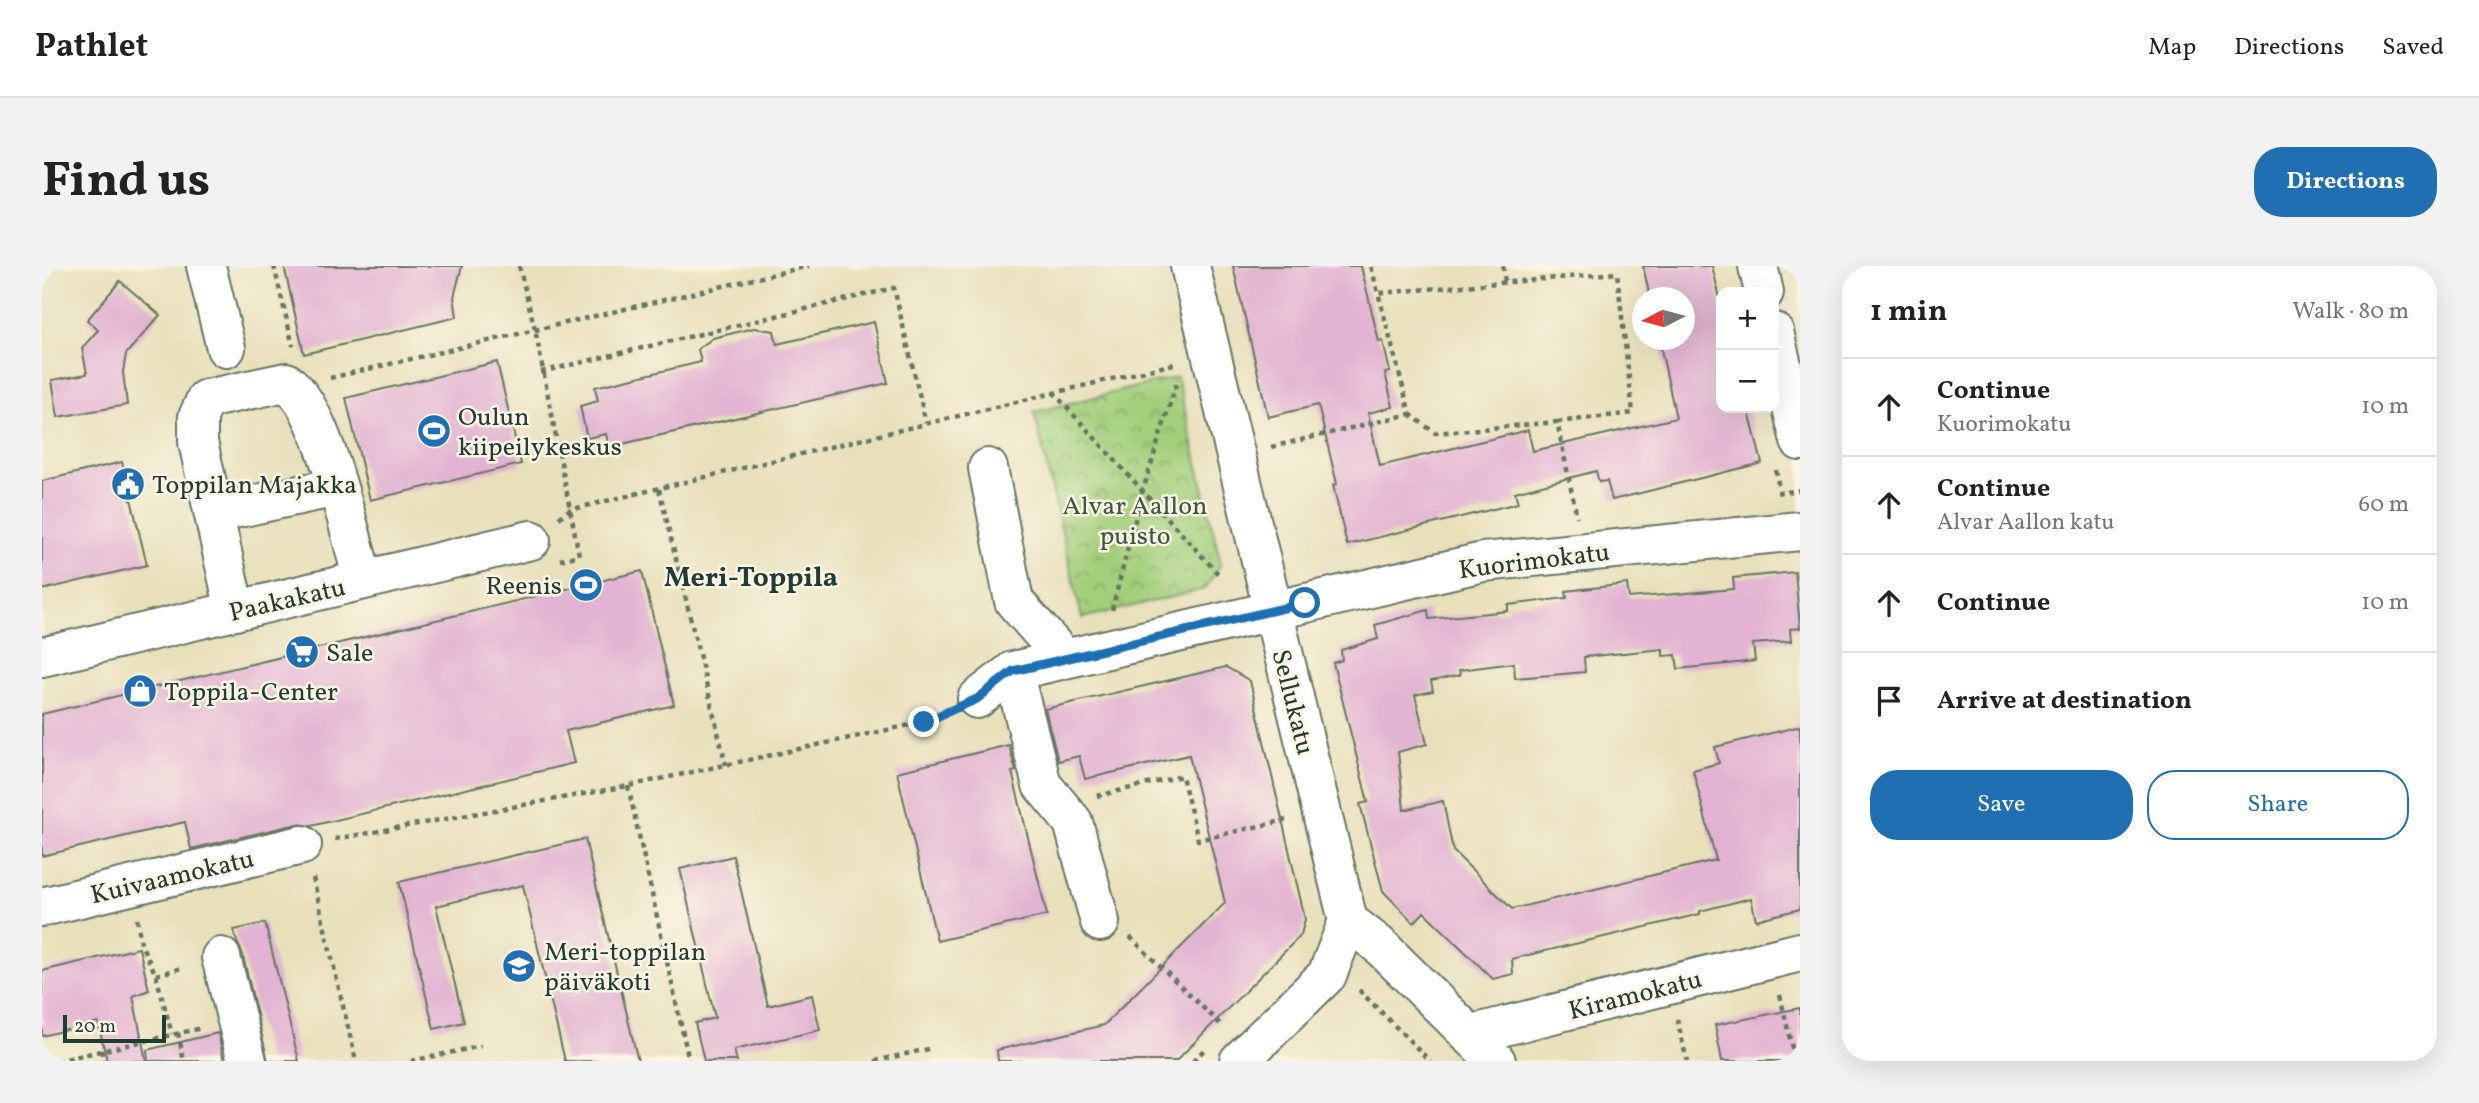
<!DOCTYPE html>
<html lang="en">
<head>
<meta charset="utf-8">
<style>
  body { margin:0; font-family:Vollkorn,serif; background:#f2f2f2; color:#222 }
  .controls { position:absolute; right:21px; top:21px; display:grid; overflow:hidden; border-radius:14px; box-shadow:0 7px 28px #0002 }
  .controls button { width:63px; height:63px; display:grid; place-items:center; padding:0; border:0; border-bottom:2px solid #e0e0e0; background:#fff; color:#222; font:35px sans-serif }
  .compass { position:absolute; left:1590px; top:21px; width:63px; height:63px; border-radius:50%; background:#fff; box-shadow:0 7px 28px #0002; rotate:264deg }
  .scale { position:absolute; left:21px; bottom:18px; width:103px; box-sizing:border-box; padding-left:7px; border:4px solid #1f3d34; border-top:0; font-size:19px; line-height:24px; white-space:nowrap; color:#1f3d34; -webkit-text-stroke:5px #fcf5e5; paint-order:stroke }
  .stop { position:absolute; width:21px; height:21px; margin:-16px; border:5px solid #1f6fb2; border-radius:50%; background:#fff }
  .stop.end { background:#1f6fb2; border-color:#fff; box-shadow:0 2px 7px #0008 }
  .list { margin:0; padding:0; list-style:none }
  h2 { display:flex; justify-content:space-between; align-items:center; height:91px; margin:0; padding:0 28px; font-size:30px }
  h2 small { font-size:23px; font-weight:400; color:#767676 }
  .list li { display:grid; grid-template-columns:46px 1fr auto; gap:21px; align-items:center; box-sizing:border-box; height:98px; padding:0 28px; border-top:2px solid #e0e0e0 }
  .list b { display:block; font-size:26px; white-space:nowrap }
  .list p { margin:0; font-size:23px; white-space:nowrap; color:#767676 }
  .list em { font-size:23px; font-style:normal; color:#767676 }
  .actions { display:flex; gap:14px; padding:21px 28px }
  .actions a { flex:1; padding:16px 0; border:2px solid #1f6fb2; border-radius:28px; text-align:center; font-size:24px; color:#1f6fb2 }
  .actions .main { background:#1f6fb2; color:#fff }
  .icon { flex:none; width:38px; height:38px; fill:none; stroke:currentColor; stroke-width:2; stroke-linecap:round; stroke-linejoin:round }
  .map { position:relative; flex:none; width:1758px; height:795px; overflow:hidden; border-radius:28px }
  header { display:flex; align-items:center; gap:42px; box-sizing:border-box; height:98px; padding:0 35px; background:#fff; border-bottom:2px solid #e0e0e0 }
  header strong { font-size:33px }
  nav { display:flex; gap:38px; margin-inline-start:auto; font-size:24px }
  .intro { display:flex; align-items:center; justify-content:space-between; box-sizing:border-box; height:168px; padding:0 42px }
  h1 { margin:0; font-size:49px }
  .button { padding:18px 32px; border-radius:28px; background:#1f6fb2; color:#fff; font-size:24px; font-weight:700 }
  main { display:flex; gap:42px; padding:0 42px }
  aside { flex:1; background:#fff; border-radius:28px; box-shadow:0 7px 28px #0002 }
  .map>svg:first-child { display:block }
</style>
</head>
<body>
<header>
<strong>Pathlet</strong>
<nav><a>Map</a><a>Directions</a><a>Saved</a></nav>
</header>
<div class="intro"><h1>Find us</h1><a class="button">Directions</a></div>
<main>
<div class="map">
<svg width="1758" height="795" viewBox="0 0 1758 795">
  <defs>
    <pattern id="park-crowns" width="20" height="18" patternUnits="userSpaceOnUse" patternTransform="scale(1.75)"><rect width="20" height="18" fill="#a3cf7c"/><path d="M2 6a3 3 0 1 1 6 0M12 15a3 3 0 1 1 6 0" fill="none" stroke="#84a966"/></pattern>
  </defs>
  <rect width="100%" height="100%" fill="#fcf5e5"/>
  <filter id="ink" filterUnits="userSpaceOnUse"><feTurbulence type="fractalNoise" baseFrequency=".0143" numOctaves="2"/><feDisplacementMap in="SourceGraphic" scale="14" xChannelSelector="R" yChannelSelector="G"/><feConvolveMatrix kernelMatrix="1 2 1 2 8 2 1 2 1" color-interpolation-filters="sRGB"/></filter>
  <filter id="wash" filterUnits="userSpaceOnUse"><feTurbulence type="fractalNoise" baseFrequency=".00686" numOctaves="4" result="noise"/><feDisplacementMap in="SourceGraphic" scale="28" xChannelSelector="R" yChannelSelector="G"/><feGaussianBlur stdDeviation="1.57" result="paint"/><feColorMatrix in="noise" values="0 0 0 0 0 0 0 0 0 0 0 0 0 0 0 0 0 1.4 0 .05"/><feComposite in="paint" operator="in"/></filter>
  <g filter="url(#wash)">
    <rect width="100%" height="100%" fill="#e8e0bb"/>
    <path fill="url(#park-crowns)" stroke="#618658" stroke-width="2" d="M1135,111l44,187 -16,25 -123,29 -48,-206z"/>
    <g id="blocks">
      <g fill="#e2b3d2">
        <path d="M242,0h178l-8,31 3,20 -153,37z"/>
        <path d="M1191,0h128l18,76 4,-1 7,31 -5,1 8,34 -25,6 12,53 148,-36 5,21 143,-33 -17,-78h25v-42h-34l-7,-32h69l9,36v106h27l14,55 -150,37 -5,-19 -8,1 -3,-11 -81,21 3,11 -171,42 -14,-60 4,-1 -19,-79 -50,12z"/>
        <path d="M78,15l40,34 -34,39 -3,18 4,33 -69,12 -6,-37 35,-6 -5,-26 16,-18 -11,-10z"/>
        <path d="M832,56l14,61 -279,64 -3,-13 -19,4 -7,-32 18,-5 -3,-14 106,-25 -3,-13 15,-11 41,-10 20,3 3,13z"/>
        <path d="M455,96l24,102 -151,36 -24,-102z"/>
        <path d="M80,196l25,103 -105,25v-109z"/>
        <path d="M600,305l32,134 -108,26 8,32 -263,63 -14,-2 -106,25 -6,-27 -143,34v-142z"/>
        <path d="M1753,306l5,56 -10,1 1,12 -38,3 2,17 -77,8 -2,-14 -13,1v-7l-79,8 1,15 -70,6 -1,-15 -55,7 1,5 -29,6 2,10 -18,4 12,49 -29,8 6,58 39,-9 10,50 59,58 204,-49 -23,-90 26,-7 -4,-16 85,-21v183l-44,11 -5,-22 -51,13v3l-188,45 1,15 -20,5 -69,-67 -10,11 -31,-32 -23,-87 8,-2 -35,-139 9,-3 -1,-10 37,-11 -3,-14 53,-15 1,9 79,-8v-6l59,-7 -1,-7 61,-7 2,14 105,-9 -1,-11z"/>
        <path d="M1184,401l24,14 55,238 -4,16 -125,126h-178l-1,-11 107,-25 121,-122 -36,-148 -104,24 -6,-23 -21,5 -13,-52z"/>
        <path d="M967,479l7,26 -4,1 35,143 -110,26 -40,-169z"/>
        <path d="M543,573l53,222h-73l-42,-176 -87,21 28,116 -30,7 -35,-147z"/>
        <path d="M691,590l35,150 44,-11 8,35 -86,20 3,11h-33l-9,-38 20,-5 -35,-149z"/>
        <path d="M223,657l26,106 8,32h-31l-26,-109 -5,-10 -3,-12z"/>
        <path d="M97,682l10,42 -16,6 13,65h-39l-9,-39 -56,14v-65z"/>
        <path d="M1758,742v53h-78l-7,-36z"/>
        <path d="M176,767l6,28h-76l-1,-11z"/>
      </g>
    </g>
  </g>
  <g filter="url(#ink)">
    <use href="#blocks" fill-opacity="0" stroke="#657663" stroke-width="2"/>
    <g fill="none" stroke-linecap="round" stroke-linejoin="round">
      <g stroke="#657663" stroke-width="42">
        <g id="minor">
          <path d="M164,0l20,82"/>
          <path d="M1148,0l158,655 -21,54 -88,86"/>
          <path d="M1716,0l6,26"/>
          <path d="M1732,66l26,109"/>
          <path d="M946,202l26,133 50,57"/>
          <path d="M173,247l122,-26"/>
          <path d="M193,345l-37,-169v-25l8,-18 80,-17c37,23 64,153 77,198"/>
          <path d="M0,391l489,-117"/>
          <path d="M971,405l29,114 31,37 27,100"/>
          <path d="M935,433l36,-28 470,-109 317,-31"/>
          <path d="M0,641l260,-62"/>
          <path d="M1306,655l31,24 117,116"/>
          <path d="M179,691l26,104"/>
          <path d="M1427,769l331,-83"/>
        </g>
      </g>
      <g stroke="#657663" stroke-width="4.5" stroke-dasharray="5 5" stroke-linecap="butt">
        <path d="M232,0l19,80"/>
        <path d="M477,0l16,63 44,226 -19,5"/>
        <path d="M1461,0l2,17"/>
        <path d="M1338,27l237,-20 16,140 -76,9"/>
        <path d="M499,106l353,-84 32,135"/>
        <path d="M288,112l479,-112"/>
        <path d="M1011,126l168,185"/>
        <path d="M1368,148l25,19 122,-11 20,95"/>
        <path d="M1229,181l139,-33 -39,-148"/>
        <path d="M1734,204l4,26"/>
        <path d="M617,223l67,276"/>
        <path d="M1745,226l13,-2"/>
        <path d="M517,252l10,-8 609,-147"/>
        <path d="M1070,344l30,-117 36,-114"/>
        <path d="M586,520l61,275"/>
        <path d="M1055,530l85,-20 16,64 88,-20"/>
        <path d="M293,573l293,-53 296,-64 22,-10"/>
        <path d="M271,612l43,183"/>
        <path d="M95,653l4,25 15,31 16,59"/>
        <path d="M1088,671l92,89"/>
        <path d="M114,709l29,-8"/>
        <path d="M1317,724l71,71"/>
        <path d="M1738,729l15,66"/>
        <path d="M1635,753l10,42"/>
        <path d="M136,767l6,28"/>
        <path d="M59,784l3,11"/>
        <path d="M15,795l145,-33"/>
        <path d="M369,795l70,-15"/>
        <path d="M833,795l53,-12"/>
        <path d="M1151,795l11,-11"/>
      </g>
      <use href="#minor" stroke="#fff" stroke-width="38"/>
    </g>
  </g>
  <g fill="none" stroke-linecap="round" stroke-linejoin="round" filter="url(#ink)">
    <path stroke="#1f6fb2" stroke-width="9" d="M882,456l53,-23 36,-28 292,-68"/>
  </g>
  <defs>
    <g id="stadium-disc" transform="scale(1.75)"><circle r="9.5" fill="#1f6fb2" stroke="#fcf5e5"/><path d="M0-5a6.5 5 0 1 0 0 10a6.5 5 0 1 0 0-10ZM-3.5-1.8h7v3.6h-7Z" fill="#fff"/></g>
    <g id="civic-disc" transform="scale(1.75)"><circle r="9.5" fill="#1f6fb2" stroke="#fcf5e5"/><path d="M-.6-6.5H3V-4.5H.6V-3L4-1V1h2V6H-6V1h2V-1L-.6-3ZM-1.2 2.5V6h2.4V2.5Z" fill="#fff"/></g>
    <g id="supermarket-disc" transform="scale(1.75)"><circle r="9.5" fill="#1f6fb2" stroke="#fcf5e5"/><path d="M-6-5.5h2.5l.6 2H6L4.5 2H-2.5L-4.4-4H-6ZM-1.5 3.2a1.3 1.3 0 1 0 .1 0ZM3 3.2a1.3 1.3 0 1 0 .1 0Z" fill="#fff"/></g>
    <g id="shop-disc" transform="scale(1.75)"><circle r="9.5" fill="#1f6fb2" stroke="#fcf5e5"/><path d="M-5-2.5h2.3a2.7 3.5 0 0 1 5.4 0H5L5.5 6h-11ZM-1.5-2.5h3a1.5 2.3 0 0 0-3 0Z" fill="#fff"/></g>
    <g id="school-disc" transform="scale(1.75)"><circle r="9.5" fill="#1f6fb2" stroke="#fcf5e5"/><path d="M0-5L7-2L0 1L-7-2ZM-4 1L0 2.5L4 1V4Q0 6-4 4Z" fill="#fff"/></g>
  </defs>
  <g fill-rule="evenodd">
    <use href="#stadium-disc" x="392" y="165"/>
    <use href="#civic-disc" x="86" y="218"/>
    <use href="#stadium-disc" x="544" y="319"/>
    <use href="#supermarket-disc" x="260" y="386"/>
    <use href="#shop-disc" x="98" y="425"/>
    <use href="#school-disc" x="477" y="700"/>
  </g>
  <g text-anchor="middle" stroke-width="5" stroke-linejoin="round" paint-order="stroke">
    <g font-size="26" fill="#1f3d34" stroke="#fcf5e5" text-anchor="start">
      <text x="416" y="159">Oulun<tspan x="416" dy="30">kiipeilykeskus</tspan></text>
      <text x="110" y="227">Toppilan Majakka</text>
      <text x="520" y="328" text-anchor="end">Reenis</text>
      <text x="284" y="395">Sale</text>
      <text x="122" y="434">Toppila-Center</text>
      <text x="502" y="694">Meri-toppilan<tspan x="502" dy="30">päiväkoti</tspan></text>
    </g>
    <g font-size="26" fill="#395a42" stroke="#fcf5e5">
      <text x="1093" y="248">Alvar Aallon<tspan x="1093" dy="30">puisto</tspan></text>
    </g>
    <g font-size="26" fill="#1f3d34" stroke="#fcf5e5">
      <text transform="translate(1492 294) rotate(-7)" y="9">Kuorimokatu</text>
      <text transform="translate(245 333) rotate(-13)" y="9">Paakakatu</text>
      <text transform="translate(1252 436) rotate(76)" y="9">Sellukatu</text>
      <text transform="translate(130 610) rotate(-13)" y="9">Kuivaamokatu</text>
      <text transform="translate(1593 728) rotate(-14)" y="9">Kiramokatu</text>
    </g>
    <g font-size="28" font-weight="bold" fill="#1f3d34" stroke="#fcf5e5">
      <text x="709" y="320">Meri-Toppila</text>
    </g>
  </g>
</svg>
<div class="controls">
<button>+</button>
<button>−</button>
</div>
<svg class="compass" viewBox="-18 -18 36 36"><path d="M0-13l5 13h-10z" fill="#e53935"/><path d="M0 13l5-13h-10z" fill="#767676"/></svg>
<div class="scale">20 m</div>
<div class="stop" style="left:1263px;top:337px"></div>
<div class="stop end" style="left:882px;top:456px"></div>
</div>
<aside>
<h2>1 min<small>Walk · 80 m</small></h2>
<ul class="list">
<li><svg class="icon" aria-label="ahead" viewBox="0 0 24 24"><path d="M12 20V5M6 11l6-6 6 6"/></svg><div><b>Continue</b><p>Kuorimokatu</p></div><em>10 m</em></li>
<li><svg class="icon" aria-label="ahead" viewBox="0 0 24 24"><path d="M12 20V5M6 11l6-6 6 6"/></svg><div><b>Continue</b><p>Alvar Aallon katu</p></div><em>60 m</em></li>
<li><svg class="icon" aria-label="ahead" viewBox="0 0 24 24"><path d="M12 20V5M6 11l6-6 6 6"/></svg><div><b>Continue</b></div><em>10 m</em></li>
<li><svg class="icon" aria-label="arrive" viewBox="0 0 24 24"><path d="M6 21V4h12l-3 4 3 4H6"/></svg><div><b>Arrive at destination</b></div></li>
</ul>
<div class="actions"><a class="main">Save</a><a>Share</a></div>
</aside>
</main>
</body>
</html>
